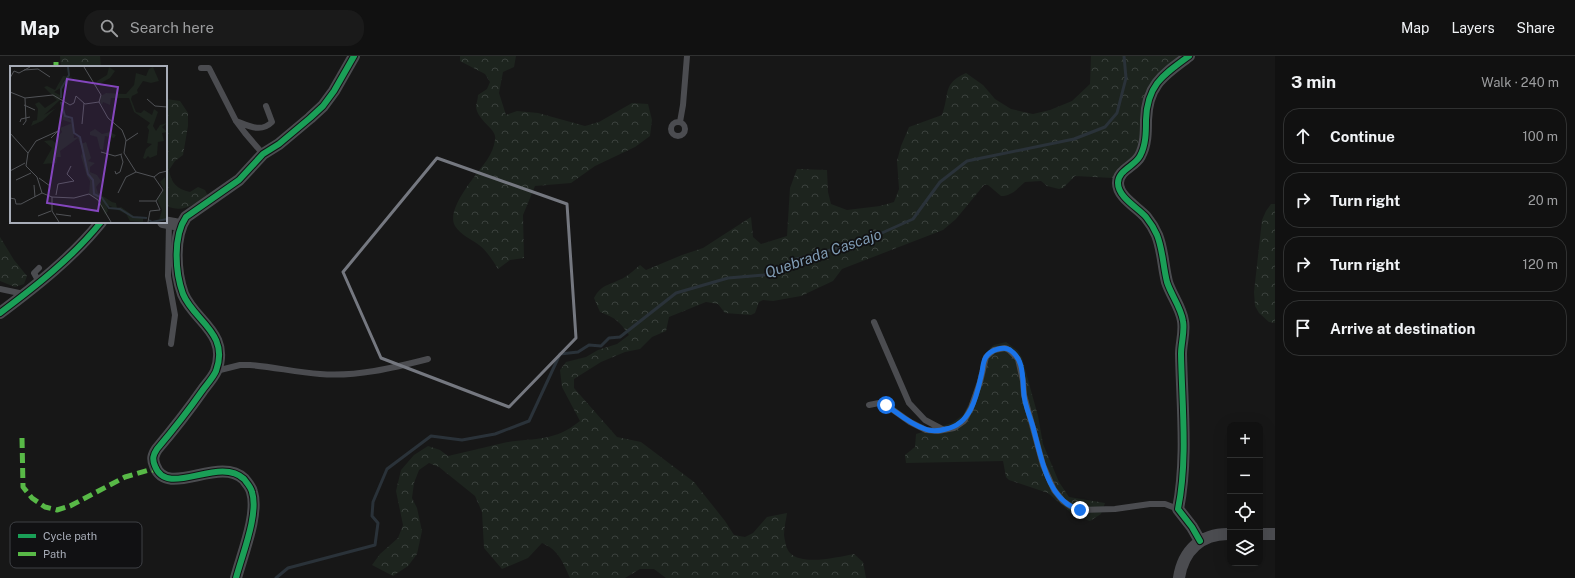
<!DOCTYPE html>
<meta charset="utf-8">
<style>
:root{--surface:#111;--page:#1a1a1a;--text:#f1f3f6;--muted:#9c9d9f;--line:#303131}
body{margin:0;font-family:"Public Sans",sans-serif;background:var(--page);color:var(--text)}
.controls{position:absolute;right:12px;bottom:12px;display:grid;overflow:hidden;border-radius:8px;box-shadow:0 4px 16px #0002}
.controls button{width:36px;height:36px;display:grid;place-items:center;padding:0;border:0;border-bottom:1px solid var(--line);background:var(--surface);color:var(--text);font:20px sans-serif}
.stop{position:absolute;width:12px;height:12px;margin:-9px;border:3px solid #1a73e8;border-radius:50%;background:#fff}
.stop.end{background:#1a73e8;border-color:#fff;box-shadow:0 1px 4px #0008}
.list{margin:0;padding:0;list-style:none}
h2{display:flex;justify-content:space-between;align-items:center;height:52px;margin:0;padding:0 16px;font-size:17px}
h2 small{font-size:13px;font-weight:400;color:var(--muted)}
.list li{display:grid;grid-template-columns:26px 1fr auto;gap:12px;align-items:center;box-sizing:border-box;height:56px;margin:0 8px 8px;padding:0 8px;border:1px solid var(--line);border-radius:16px}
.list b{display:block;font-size:15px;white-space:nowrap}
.list em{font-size:13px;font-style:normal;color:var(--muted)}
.icon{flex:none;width:22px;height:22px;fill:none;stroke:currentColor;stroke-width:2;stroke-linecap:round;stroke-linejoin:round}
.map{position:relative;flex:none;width:1275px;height:522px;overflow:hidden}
header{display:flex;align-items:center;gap:24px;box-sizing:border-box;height:56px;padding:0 20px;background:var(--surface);border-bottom:1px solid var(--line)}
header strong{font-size:19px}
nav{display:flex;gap:22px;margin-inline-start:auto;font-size:14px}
.search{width:280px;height:36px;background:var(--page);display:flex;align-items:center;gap:10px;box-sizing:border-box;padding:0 14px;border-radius:16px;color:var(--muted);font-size:15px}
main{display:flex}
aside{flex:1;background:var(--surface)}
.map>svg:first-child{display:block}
.forest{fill:url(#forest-crowns)}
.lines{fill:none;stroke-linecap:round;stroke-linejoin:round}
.stream{stroke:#2a3239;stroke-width:3}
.service{stroke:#4b4c50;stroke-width:6}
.minor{stroke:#4b4c50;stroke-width:12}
.quiet{stroke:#58b947;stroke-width:5;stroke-dasharray:10 5;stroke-linecap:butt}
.cycleway-casing{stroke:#111113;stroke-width:8}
.cycleway{stroke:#1a9f57;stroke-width:6}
.route{stroke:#1a73e8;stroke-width:5}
.marked{fill:none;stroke:#757880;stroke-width:3;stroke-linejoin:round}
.labels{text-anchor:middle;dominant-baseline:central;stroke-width:3.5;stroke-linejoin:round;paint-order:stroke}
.water-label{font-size:15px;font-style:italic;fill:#7f9bb3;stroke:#111113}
.inset-river{fill:none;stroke:#2a3239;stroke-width:2}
.inset-road{fill:none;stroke:#515357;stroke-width:1}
.view{fill:#8446be;fill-opacity:0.15;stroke:#8446be;stroke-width:2}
.inset-edge{fill:none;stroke:#a8adb8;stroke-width:2}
.key{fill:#111113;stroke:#3e4045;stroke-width:1}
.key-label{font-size:11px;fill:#a8adb8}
</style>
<header>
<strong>Map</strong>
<div class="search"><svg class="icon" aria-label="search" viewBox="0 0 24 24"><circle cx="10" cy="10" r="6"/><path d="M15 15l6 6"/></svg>Search here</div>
<nav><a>Map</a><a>Layers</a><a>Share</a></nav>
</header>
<main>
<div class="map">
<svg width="1275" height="522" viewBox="0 0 1275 522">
<defs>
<pattern id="forest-crowns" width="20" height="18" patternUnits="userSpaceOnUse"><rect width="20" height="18" fill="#1d241e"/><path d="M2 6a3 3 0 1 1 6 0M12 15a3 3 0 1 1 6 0" fill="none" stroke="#3b413d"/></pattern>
</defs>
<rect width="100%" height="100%" fill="#171717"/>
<path class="forest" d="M60,0H100L101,11H61Z
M460,0H516L514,11L503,16L499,37L506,59L517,55L538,57L585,70L599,66L632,47L648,48L652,64L650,80L635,91L595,110L571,127L535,130L523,159L524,202L510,204L498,213C493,205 487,195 479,189C471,183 461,179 455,170C445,153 478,117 487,104C491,98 494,91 495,84C498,73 478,66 476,51C476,48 478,43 478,39L487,33L490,26L485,18L460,5Z
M1091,0H1179L1153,24L1142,79L1135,99L1113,122L1075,120L1063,132L1059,133L1047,130L1041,125L1025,126C1018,132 1012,140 1001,140L988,129H984L956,163L943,174L842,213L833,225L801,240L773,245L763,244L759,246L755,257L751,259L725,257L718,248L706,246L669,261L666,275L652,281L640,293L625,296L601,306L574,323V332L617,381L641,386L694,426L725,465L734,479L745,481L753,477L767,461L787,457C786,464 784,472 784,479C785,485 786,493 790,497C803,510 838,501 854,498L863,506L866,522H666L654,513H640L625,522H570C563,507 559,494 542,487L528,502L502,513L484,492L482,456L475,440L439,411L429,407L419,414L414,427L412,442L417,452L422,475L417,498L408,510L393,520L372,509L380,498L398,482L403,469L396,435L401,414L414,399L428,390L440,394L448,400C467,396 485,391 503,387C534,381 553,387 580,365L562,331L560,314L566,306L586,301L598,294L617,288L629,279C619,265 616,262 600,256L594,242C602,227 612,229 625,221C630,218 635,213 640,209L646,214L682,199L703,192L751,161L753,181L761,188L787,180L790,132L797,113L827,114L828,136L831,148L847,154L880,150L894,146L899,133L897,105L901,90L909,71L942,59C950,37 942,28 966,17L983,29L995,43L1011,53L1033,58L1050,54L1072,45L1090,28Z
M166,43L180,45L188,57V70L183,99L175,105L169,114C171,127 177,133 190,136L198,131L205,134L208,140C192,149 184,157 166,150Z
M1271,148H1275V267L1269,266L1259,257L1255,250L1254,236L1262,164L1266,155Z
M0,181L14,204L27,220L24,228L15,231L0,225Z
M1006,286L1018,295L1022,302L1038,360L1043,388L1059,426L1069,441L1105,447L1101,458L1090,465L1075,460L1048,437L1009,424L1006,421L1003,405L906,407L905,399L915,391L916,378L952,367L963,359L977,332L978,319L990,292L994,289Z"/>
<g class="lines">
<path class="stream" d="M276,522L288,512L375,489L378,467L372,460L373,446L387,413L431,380L462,384L495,378L529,365L560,298L578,296L589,289L601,290L609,282L620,281L676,237L728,222L764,219L793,204L864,185L913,163L940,126L967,105L1074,83L1105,71L1117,57L1126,22L1124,0"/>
<path class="service" d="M201,12H209L236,65L245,77L263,98
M236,65C249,70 261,77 272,66L266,50
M671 73a7 7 0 1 1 14 0a7 7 0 1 1-14 0Z
M680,66L683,49L687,0
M169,167L168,220L175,259L171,288
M39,212L34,217L39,226
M0,233L24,238
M874,266L909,347L925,364L942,373
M216,315L240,309H250C273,311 296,316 320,318C356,321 393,312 428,303
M869,349L879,347L886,349L910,366L926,374L938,375L954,372L964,365L971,352L980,326L986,301L994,294L1005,292L1009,294L1018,303L1023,325L1024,339L1043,409L1054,434L1063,445L1073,452L1080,454L1115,453L1150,448H1165L1178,453"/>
<path class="minor" d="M1189,0C1163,19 1147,29 1146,64C1146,76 1146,89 1140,100C1135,110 1118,114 1118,127C1118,141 1137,151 1146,161C1150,166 1154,172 1157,179C1163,194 1163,210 1167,226C1171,239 1181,251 1183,265C1185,276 1181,287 1181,298C1182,349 1188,403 1178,453L1192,471L1200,485
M163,166L180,169
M0,257C36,230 73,201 101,166
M1260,478H1275
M236,522C242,499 259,458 252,436C251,431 247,427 244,423C219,399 167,443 155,410C152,403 153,399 157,393C173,374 188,355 202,335C206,329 213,322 216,315C230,277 194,265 183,238C175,216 173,180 186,161L239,124L263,98L279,88L310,62L323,50L334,35L354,0
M1179,522C1183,495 1201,477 1230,478"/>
<path class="quiet" d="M56,6V11
M22,382L23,431L32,442L45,451L57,454L70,450L125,421L149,414H156"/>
<g class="cycleway-casing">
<path id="cycleway" d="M1189,0C1163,19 1147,29 1146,64C1146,76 1146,89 1140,100C1135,110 1118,114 1118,127C1118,141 1137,151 1146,161C1150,166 1154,172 1157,179C1163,194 1163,210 1167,226C1171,239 1181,251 1183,265C1185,276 1181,287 1181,298C1182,349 1188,403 1178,453L1192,471L1200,485
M0,257C36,230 73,201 101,166
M236,522C242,499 259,458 252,436C251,431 247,427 244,423C219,399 167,443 155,410C152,403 153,399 157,393C173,374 188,355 202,335C206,329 213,322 216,315C230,277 194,265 183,238C175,216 173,180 186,161L239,124L263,98L279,88L310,62L323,50L334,35L354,0"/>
</g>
<use href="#cycleway" class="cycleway"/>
</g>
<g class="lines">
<path class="route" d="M886,349C899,358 910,368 925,373C932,376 939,375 946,373C972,368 977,338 982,316C983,311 983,305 986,301C990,294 1003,290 1010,294C1025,304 1022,323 1024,339C1025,350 1030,360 1033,371C1041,400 1047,445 1080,454"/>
</g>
<path class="marked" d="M437,102L567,148L576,282L509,351L381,302L343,216Z"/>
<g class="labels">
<g class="water-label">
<text transform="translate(823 197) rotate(-19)">Quebrada Cascajo</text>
</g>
</g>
<g transform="translate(10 10)">
<rect width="157" height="157" fill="#171717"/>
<path d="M99,1L105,5L100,12L86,20L87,15L97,9ZM143,1L149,15L141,17L133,15L127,24L128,27L122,30L121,33L126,46L131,47L134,44L142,49L144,43L148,46L143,60L146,65L150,59L157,57L152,61L157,66L152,67L154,75L148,76L147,89L140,92L138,90L135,93L133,92L136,83L142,78L137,77L139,64L137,61L140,57L124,46L119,32H101L100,39L93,36L92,39L90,36L91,30L96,27L116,28L124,19L126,7L136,10L139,3ZM53,10L64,11L67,13L63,11L54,14L52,21L44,26L50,29V34L34,49L46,42L32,55L21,60L23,55L27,54L28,43L25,38L29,36L35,42L47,34L34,21L37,20L45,24ZM53,49L63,55L64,72L69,71L71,78L76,76L81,92L78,95L85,97L80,101V106L87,109L91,115L86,121L88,127L102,136L106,137L107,142L111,141L125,151L133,152V156L120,155L116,148L96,138L98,145L95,149L91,137L79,128L80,115L77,110L71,90L73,86L68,72L50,85L51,91H47L46,97L33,98L42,82L34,75L42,74L47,78V71L52,66L50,62L62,57L53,54ZM85,63L92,68L100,66L106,69L104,72L95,70L93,84L90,83L87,71L80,69V66ZM155,111L157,154L152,155L149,154L152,144L147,133L154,123L150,116Z" fill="#1d241e"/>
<path class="inset-river" d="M51,32V23L59,9L58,1M51,36L55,50L62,52L64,67L70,71L78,108L83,114L84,128L92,132L99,142L110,143L123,151L137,152M139,154L142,156L157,153"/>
<path class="inset-road" d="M74,1L91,29L89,36M14,4L28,3L40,11M0,12L4,5L9,7L20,1M0,26L15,32L43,29L60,39L64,37L66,30L75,38L89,36L98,52L112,64L116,74L114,87L126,106L144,111L149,107L157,105M137,33L145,40L157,41M14,39L25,44M10,56L11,53L20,51M72,58L74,37M13,59L16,55L15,32M0,67L18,87L16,100L27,111L32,127L42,131V145L49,156M116,75L128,67M91,86L105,90L112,88M18,87L26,75L48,65L41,72M0,105L15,97M105,105L106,108L110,106L113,96L111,89M29,112L40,120M6,114L21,107M24,119L25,131M108,127L116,111L126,106M46,129L48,118L64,115L57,108L61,100M42,131L64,132L79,128L88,134L101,156M0,132L5,133L6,138H11L32,127M129,135H146M46,148L61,150M28,150L41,145M138,156L140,145L150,144L146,135L153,124L144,111"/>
<path class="view" d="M57,13L108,21L88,145L37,137Z"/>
<rect width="157" height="157" class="inset-edge"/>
</g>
<rect x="10" y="466" width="132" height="46" rx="6" class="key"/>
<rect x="18" y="478" width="18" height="4" fill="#1a9f57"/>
<rect x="18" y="496" width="18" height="4" fill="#58b947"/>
<g class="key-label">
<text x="43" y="484">Cycle path</text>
<text x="43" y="502">Path</text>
</g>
</svg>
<div class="controls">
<button>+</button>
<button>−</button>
<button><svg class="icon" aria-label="locate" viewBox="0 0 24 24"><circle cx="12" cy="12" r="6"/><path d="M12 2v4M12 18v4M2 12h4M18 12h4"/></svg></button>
<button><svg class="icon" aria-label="layers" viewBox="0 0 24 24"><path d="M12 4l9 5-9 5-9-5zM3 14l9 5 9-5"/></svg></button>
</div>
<div class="stop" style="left:886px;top:349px"></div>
<div class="stop end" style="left:1080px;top:454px"></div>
</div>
<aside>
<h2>3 min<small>Walk · 240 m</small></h2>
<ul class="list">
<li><svg class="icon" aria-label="ahead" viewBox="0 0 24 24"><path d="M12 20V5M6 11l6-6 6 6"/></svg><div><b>Continue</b></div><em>100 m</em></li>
<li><svg class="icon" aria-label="right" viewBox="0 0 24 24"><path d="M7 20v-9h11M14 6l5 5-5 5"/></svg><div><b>Turn right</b></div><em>20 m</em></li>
<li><svg class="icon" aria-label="right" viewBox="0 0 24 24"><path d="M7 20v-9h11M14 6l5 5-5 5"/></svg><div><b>Turn right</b></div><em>120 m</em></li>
<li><svg class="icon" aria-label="arrive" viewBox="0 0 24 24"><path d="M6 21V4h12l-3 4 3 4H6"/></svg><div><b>Arrive at destination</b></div></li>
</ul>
</aside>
</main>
